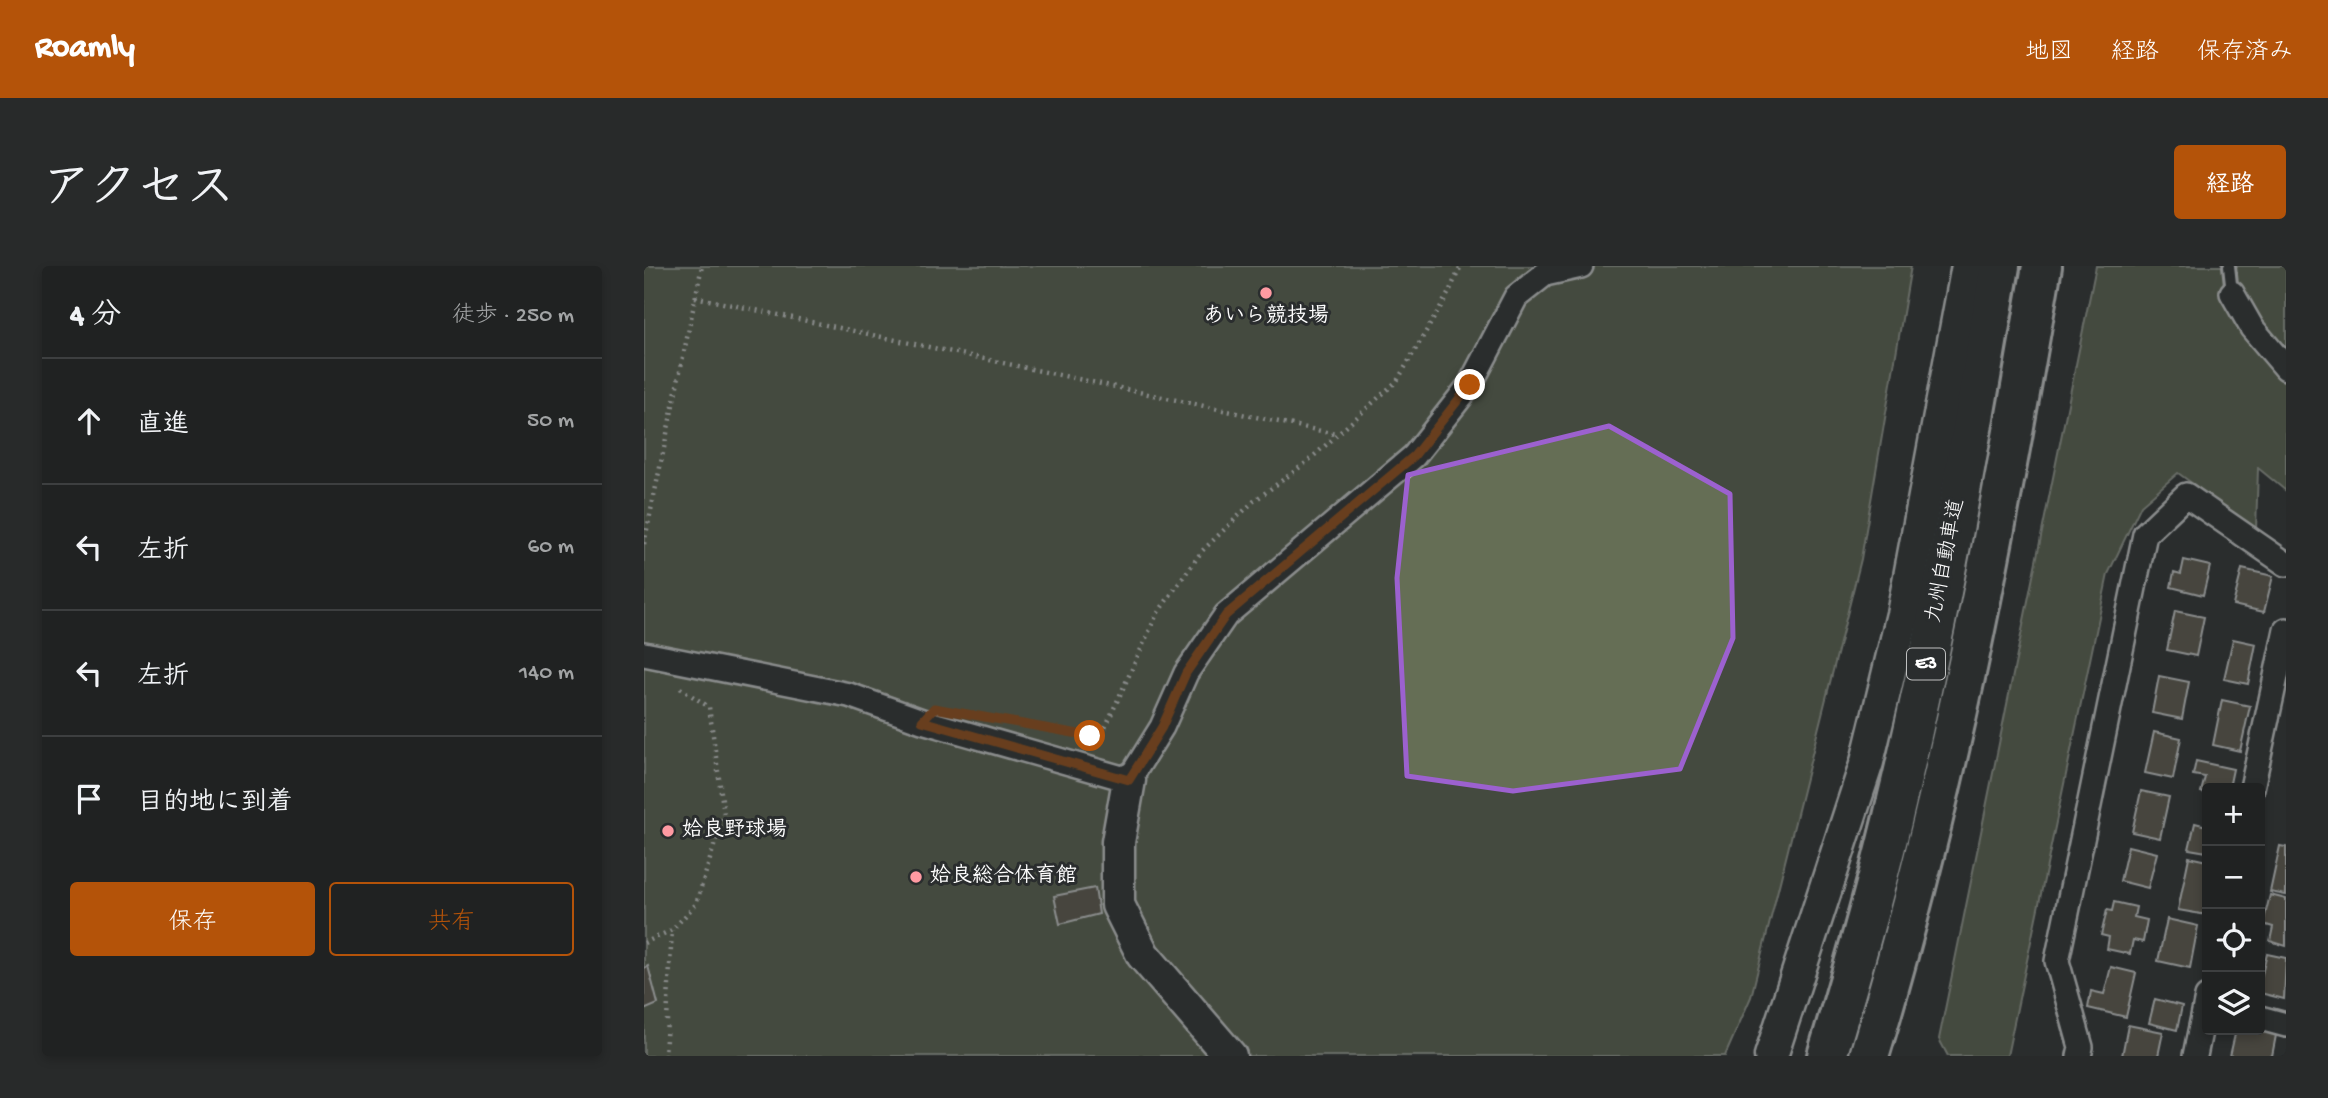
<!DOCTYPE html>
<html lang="ja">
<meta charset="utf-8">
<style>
:root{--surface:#202222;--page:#282a2a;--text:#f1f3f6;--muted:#a2a4a5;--line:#3d3f40;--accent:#b45309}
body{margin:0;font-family:"Gochi Hand","Klee One",sans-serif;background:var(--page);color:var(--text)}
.controls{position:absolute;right:21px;bottom:21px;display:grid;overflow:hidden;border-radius:7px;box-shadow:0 4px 10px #0003}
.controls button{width:63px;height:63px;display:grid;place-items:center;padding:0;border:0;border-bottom:2px solid var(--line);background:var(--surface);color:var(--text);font:35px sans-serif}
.stop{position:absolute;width:21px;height:21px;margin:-16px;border:5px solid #b45309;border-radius:50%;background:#fff}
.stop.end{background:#b45309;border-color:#fff;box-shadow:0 2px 7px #0008}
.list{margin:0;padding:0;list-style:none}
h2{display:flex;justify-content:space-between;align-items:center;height:91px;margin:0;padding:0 28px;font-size:30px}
h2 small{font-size:23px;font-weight:400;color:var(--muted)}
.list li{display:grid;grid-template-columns:46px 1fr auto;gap:21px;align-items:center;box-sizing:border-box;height:126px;padding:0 28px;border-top:2px solid var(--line)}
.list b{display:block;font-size:26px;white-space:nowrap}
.list em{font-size:23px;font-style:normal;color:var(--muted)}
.actions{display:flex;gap:14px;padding:21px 28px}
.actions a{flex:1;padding:16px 0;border:2px solid var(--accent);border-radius:7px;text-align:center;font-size:24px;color:var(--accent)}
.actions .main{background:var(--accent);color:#fff}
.icon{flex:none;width:38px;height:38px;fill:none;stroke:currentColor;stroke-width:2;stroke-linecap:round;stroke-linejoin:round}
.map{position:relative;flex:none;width:1642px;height:790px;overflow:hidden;border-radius:7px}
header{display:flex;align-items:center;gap:42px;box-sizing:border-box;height:98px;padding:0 35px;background:var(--accent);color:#fff}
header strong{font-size:33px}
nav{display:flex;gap:38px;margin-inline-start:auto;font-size:24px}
.intro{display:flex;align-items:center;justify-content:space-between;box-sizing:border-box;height:168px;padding:0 42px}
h1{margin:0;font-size:49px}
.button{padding:18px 32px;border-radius:7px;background:var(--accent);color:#fff;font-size:24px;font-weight:700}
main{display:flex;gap:42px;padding:0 42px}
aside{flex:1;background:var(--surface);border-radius:7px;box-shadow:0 4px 10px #0003}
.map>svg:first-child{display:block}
.green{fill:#656e54;stroke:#b2b6aa;stroke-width:2}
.building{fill:#6a6453;stroke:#fff;stroke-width:2}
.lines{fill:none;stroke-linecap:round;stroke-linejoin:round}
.lane-casing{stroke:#fff;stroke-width:16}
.street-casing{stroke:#fff;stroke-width:28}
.secondary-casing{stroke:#fff;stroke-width:37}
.highway-casing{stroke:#fff;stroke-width:44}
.path{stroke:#fff;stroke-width:4.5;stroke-dasharray:2 5;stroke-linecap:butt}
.lane{stroke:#2a2d2e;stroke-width:10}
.street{stroke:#2a2d2e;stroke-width:23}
.secondary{stroke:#2a2d2e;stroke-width:32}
.highway{stroke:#2a2d2e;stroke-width:38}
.route{stroke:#b45309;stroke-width:9}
.marked{fill:none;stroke:#9c61cf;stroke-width:5;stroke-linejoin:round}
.poi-dot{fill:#ff9aa2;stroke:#2a2d2e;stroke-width:2.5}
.labels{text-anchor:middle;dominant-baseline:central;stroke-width:6;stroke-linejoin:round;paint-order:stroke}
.shield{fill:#2a2d2e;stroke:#bfc0c0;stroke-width:2}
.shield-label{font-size:19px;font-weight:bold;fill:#fff}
.poi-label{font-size:21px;font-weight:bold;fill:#fff;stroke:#2a2d2e;text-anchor:start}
.street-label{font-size:21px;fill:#fff;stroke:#2a2d2e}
</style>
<header>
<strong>Roamly</strong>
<nav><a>地図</a><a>経路</a><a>保存済み</a></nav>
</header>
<div class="intro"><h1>アクセス</h1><a class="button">経路</a></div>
<main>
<aside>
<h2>4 分<small>徒歩 · 250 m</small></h2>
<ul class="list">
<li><svg class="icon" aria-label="ahead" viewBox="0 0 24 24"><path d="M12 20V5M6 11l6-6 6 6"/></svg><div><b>直進</b></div><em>50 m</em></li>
<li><svg class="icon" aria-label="left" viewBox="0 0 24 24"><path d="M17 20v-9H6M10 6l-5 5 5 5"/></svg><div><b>左折</b></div><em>60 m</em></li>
<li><svg class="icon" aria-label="left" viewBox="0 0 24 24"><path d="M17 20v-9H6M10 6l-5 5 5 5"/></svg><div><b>左折</b></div><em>140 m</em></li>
<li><svg class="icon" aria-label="arrive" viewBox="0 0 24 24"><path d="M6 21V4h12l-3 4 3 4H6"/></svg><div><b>目的地に到着</b></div></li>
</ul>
<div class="actions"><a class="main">保存</a><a>共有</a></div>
</aside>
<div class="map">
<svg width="1642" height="790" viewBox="0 0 1642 790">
<rect width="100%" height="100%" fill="#2a2d2e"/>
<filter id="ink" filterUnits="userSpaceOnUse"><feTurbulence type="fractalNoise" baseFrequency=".0143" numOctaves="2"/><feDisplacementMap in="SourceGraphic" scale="14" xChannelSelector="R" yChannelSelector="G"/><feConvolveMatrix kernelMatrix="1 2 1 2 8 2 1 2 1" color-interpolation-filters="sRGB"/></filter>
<g filter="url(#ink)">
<path class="green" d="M0,0H1267L1217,293L1107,731L1081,790H0Z
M1452,0H1642V225L1614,202L1612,264L1534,207L1497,239L1464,308L1363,790H1304L1295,773Z"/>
<path class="building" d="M1540,294L1566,300L1559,329L1527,321L1530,306L1537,308Z
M1598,303L1629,310L1620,346L1589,339Z
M1531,345L1560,351L1552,390L1523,384Z
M1589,373L1612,378L1604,418L1580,413Z
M1515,410L1545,416L1538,453L1508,447Z
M1578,434L1606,440L1596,485L1569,479Z
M1510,466L1537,472L1529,513L1501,507Z
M1552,495L1589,503L1585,522H1563V528L1557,526L1561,511L1549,509Z
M1497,525L1525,531L1516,572L1488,566Z
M1551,557L1563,560V586L1545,583Z
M1484,580L1513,587L1504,622L1476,615Z
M1636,580L1642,581V629L1626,626Z
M1545,591L1563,595V649L1534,644Z
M451,622L455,648L416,658L410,630Z
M1626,629L1642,633V680L1626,675L1629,661L1619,658Z
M1470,636L1492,641L1490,651L1503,654L1499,676L1489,674L1486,688L1463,683L1465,671L1457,669L1463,644L1468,645Z
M1523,653L1554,660L1546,702L1514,695Z
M1623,688L1642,692L1640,733L1616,727V716Z
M4,700L14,738L0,744V702Z
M1467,701L1492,707L1482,751L1444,742L1447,725L1460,728Z
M1511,733L1538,740L1533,764L1505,757Z
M1484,759L1519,766L1514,790H1478Z
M1616,760L1633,764L1628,790H1586L1592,764H1616Z"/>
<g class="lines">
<g class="lane-casing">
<path id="lane" d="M1585,0L1588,27"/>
</g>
<g class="street-casing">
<path id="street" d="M1588,27L1608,62L1642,102
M0,388L205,429L278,455L485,514L518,461L542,407L582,349L770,190L826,119L872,31L901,8L937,0
M1608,522L1642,364
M1616,752L1642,759
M1435,790L1437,781L1413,695L1501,268L1542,229L1642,298
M1551,790L1563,731"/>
</g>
<g class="secondary-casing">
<path id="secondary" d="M485,514L474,576V639L499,689L586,790
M1127,790L1223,496L1259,348L1324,0"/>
</g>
<g class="highway-casing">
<path id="highway" d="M1183,790C1209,704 1234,617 1254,530C1296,355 1326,177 1356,0
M1225,790C1303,532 1353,266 1398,0"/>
</g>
<path class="path" d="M51,31L691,168
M0,278L58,0
M387,459L446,469L461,462L513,348L558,285L610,235L663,196L753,115L804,28L817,0
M0,677L28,664L52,638L80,548L65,441L33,420
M21,790L28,664"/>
<use href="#lane" class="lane"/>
<use href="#street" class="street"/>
<use href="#secondary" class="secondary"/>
<use href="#highway" class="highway"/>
</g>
</g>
<g class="lines" filter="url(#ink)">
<path class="route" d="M446,470L290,442L278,455L485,514L518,461L542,407L582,349L770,190L826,119"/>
</g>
<path d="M0 0H1642V790H0ZM965,160L1086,228L1089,372L1036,503L869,525L763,510L753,312L764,209Z" fill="#2a2d2e" fill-opacity=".55" fill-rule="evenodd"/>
<path class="marked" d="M965,160L1086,228L1089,372L1036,503L869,525L763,510L753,312L764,209Z"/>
<g class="poi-dot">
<circle cx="622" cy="27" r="7"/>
<circle cx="24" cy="565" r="7"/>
<circle cx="272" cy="611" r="7"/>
</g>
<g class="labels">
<rect class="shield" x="1263" y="382.5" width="38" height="31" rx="5"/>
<g class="shield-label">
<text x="1282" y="398">E3</text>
</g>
<g class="poi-label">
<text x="622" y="51" text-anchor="middle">あいら競技場</text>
<text x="38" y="565">姶良野球場</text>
<text x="286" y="611">姶良総合体育館</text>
</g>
<g class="street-label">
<text transform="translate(1303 295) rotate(-79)">九州自動車道</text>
</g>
</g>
</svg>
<div class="controls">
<button>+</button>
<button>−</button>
<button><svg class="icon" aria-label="locate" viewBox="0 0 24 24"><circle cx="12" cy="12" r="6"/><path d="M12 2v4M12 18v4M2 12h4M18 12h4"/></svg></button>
<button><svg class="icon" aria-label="layers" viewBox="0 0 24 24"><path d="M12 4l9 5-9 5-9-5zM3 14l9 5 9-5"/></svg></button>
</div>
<div class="stop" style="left:446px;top:470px"></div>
<div class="stop end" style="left:826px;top:119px"></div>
</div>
</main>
